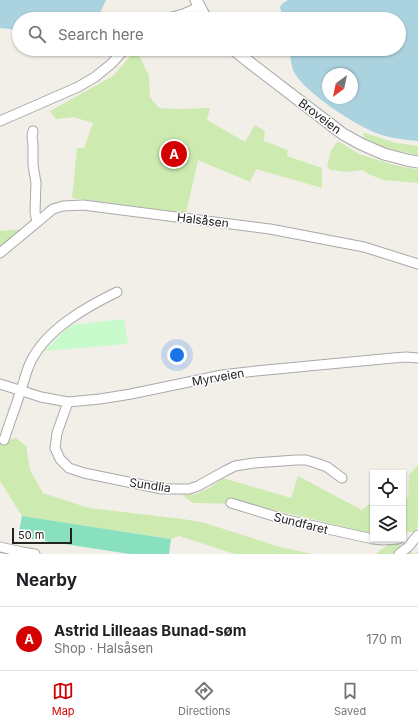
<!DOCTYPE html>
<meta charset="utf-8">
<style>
:root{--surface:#fff;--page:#f2f2f2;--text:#202124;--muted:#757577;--line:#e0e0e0;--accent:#d40000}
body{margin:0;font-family:Inter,sans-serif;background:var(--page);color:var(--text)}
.controls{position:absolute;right:12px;bottom:12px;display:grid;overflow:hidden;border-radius:0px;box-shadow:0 1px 3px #0004}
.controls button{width:36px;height:36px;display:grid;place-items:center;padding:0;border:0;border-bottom:1px solid var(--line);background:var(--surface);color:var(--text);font:20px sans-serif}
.compass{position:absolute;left:322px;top:68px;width:36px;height:36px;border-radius:50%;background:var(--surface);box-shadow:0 1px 3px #0004;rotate:213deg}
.scale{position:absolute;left:12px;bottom:10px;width:60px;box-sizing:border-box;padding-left:4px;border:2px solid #222;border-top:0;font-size:11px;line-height:14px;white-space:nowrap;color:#222;-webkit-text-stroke:3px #fff;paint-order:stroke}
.you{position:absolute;left:177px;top:355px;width:14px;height:14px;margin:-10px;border:3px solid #fff;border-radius:50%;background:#1a73e8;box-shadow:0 0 0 6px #1a73e833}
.badge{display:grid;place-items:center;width:26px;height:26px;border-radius:50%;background:var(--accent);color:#fff;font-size:13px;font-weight:700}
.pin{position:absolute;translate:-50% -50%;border:2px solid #fff;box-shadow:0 1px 4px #0006}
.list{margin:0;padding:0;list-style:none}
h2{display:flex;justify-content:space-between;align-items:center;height:52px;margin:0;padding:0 16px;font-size:17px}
h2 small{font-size:13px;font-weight:400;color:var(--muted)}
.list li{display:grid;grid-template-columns:26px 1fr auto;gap:12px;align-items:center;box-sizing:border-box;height:64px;padding:0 16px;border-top:1px solid var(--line)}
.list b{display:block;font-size:15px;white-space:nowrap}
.list p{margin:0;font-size:13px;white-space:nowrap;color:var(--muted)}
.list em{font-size:13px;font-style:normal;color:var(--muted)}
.icon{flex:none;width:22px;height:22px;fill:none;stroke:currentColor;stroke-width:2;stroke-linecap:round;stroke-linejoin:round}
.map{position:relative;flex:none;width:418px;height:554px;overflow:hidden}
.search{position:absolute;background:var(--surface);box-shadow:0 1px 3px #0004;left:12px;right:12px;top:12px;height:44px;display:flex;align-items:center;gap:10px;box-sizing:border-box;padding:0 14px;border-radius:22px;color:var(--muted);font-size:15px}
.sheet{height:116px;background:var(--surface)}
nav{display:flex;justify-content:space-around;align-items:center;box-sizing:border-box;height:56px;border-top:1px solid var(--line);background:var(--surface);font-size:11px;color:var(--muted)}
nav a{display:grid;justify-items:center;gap:2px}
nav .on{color:var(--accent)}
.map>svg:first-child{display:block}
.grass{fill:#cdebb0}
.park{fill:#c8facc}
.pitch{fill:#88e0be}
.water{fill:#aad3df;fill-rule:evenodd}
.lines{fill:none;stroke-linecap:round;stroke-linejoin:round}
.minor-casing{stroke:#a9a9a9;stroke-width:11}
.tertiary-casing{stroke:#a9a9a9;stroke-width:13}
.minor{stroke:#fff;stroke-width:9}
.tertiary{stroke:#fff;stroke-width:11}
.labels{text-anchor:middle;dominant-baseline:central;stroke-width:3;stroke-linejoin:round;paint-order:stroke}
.street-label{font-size:12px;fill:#222;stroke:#fff}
</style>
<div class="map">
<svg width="418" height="554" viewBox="0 0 418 554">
<rect width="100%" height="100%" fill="#f2efe9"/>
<path class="grass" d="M136,49L149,76L150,97L159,108L178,109L210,108L207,120L245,142L255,125L265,131L264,141L288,150L287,156L322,168V188L256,169L250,182L198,160L186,213L72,198L77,148H84L93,123L73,117L56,119L50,111L113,76Z
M365,133L396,143L418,146V155C399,151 380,148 364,138L363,134Z
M338,141L359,154L391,164L418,170V183L384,180L368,174L362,170L347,172L330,170L327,166L331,150Z
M22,229L0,248V231Z
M16,438L26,446L30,470L43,493L89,508L183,519L205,523L280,547L312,554H235L179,536L171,539L22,516L0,481V442Z
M418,465V526L414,532H403V491L408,500L409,475Z
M298,476L362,510L373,501V533H370L249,504L193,503L182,495L196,494L211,487L223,478L291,498Z
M394,540L408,551L415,554L418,551V554H376Z"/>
<path class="park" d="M124,319L128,344L44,351L71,325Z"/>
<path class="pitch" d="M22,516L171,539L169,554H130L18,537Z"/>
<path class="water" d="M0,0H106L101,11L96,19H19V30L0,28Z
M288,0H418V141C404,140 389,138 376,133C355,125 302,91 293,70C291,64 290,56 290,49H399V19H283L280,7L282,4ZM328,74H352V98H328Z"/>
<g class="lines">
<g class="minor-casing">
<path id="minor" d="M165,19L183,14L199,7
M0,121L78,87L95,77L111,64L125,49
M33,131L32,136L33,145V165L36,183L35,212L37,222
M0,253L53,209L63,206L83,205L270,229L364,247L418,264
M0,384L41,397L68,402L100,399L131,394L222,375L256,371L393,358L406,357L418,358
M68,402L57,433L55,448L60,459L69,468L84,473L162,489H189L198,486L225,471L235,466L254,463L296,460H306L316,463L327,467L342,478
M4,440C9,424 15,409 20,393C24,382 26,371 31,361C47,329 86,307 117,292
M231,503L287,520L373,539
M374,539L383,540L398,539
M0,547L22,552L35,554
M399,554L408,547L418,535"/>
</g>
<g class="tertiary-casing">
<path id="tertiary" d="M196,0L206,19
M233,49L249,62L343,134L361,144L384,154L407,160L418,162"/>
</g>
<use href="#minor" class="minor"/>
<use href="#tertiary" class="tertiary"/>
</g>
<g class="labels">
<g class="street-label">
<text transform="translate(320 116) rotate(37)">Broveien</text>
<text transform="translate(203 220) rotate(7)">Halsåsen</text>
<text transform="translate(218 377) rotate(-10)">Myrveien</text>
<text transform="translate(150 485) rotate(8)">Sundlia</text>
<text transform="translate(301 523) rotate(14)">Sundfaret</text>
</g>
</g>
</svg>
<div class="controls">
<button><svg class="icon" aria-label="locate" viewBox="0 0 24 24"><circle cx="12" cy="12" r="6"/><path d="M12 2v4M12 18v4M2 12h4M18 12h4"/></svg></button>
<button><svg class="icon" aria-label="layers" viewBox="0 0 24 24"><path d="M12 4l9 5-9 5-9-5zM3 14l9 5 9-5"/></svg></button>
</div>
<svg class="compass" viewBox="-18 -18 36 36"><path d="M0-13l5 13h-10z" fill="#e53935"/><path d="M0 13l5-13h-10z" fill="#757577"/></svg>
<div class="scale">50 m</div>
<div class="you"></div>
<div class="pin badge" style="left:174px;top:154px">A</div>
<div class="search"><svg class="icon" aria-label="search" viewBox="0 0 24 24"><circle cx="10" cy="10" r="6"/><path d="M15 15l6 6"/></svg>Search here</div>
</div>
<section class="sheet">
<h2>Nearby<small></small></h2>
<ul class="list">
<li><span class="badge">A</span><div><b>Astrid Lilleaas Bunad-søm</b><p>Shop · Halsåsen</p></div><em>170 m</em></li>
</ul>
</section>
<nav>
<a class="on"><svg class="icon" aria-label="map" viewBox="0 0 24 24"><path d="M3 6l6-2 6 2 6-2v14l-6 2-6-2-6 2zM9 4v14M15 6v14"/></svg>Map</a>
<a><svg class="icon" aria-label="directions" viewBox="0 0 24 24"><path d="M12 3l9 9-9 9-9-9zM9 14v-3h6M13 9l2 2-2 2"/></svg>Directions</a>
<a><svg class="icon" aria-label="saved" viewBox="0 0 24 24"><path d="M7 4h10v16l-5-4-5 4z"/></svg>Saved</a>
</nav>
